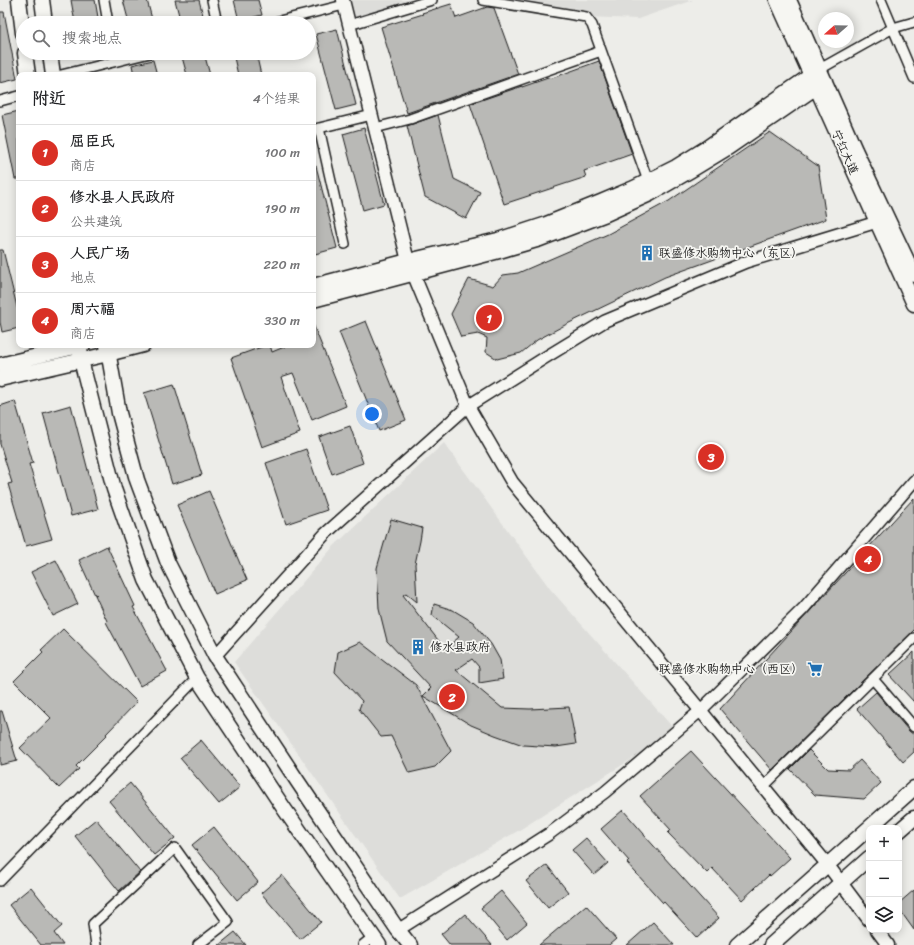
<!DOCTYPE html>
<html lang="zh">
<meta charset="utf-8">
<style>
:root{--surface:#fff;--page:#f6f6f6;--text:#202124;--muted:#757577;--line:#e0e0e0;--accent:#d93025}
body{margin:0;font-family:Sriracha,"LXGW WenKai TC",sans-serif;background:var(--page);color:var(--text)}
.controls{position:absolute;right:12px;bottom:12px;display:grid;overflow:hidden;border-radius:8px;box-shadow:0 2px 10px #0003}
.controls button{width:36px;height:36px;display:grid;place-items:center;padding:0;border:0;border-bottom:1px solid var(--line);background:var(--surface);color:var(--text);font:20px sans-serif}
.compass{position:absolute;left:818px;top:12px;width:36px;height:36px;border-radius:50%;background:var(--surface);box-shadow:0 2px 10px #0003;rotate:250deg}
.you{position:absolute;left:372px;top:414px;width:14px;height:14px;margin:-10px;border:3px solid #fff;border-radius:50%;background:#1a73e8;box-shadow:0 0 0 6px #1a73e833}
.badge{display:grid;place-items:center;width:26px;height:26px;border-radius:50%;background:var(--accent);color:#fff;font-size:13px;font-weight:700}
.pin{position:absolute;translate:-50% -50%;border:2px solid #fff;box-shadow:0 1px 4px #0006}
.list{margin:0;padding:0;list-style:none}
h2{display:flex;justify-content:space-between;align-items:center;height:52px;margin:0;padding:0 16px;font-size:17px}
h2 small{font-size:13px;font-weight:400;color:var(--muted)}
.list li{display:grid;grid-template-columns:26px 1fr auto;gap:12px;align-items:center;box-sizing:border-box;height:56px;padding:0 16px;border-top:1px solid var(--line)}
.list b{display:block;font-size:15px;white-space:nowrap}
.list p{margin:0;font-size:13px;white-space:nowrap;color:var(--muted)}
.list em{font-size:13px;font-style:normal;color:var(--muted)}
.icon{flex:none;width:22px;height:22px;fill:none;stroke:currentColor;stroke-width:2;stroke-linecap:round;stroke-linejoin:round}
.map{position:relative;flex:none;width:914px;height:945px;overflow:hidden}
.search{position:absolute;background:var(--surface);box-shadow:0 2px 10px #0003;left:16px;top:16px;width:300px;height:44px;display:flex;align-items:center;gap:10px;box-sizing:border-box;padding:0 14px;border-radius:22px;color:var(--muted);font-size:15px}
.panel{position:absolute;background:var(--surface);box-shadow:0 2px 10px #0003;left:16px;top:72px;width:300px;height:276px;border-radius:8px}
.map>svg:first-child{display:block}
.built{fill:#ddddda}
.building{fill:#b9b9b6;stroke:#1c1c1c}
.lines{fill:none;stroke-linecap:round;stroke-linejoin:round}
.minor-casing{stroke:#1c1c1c;stroke-width:12}
.tertiary-casing{stroke:#1c1c1c;stroke-width:14}
.secondary-casing{stroke:#1c1c1c;stroke-width:15}
.primary-casing{stroke:#1c1c1c;stroke-width:17}
.minor{stroke:#f6f6f2;stroke-width:9}
.tertiary{stroke:#f6f6f2;stroke-width:11}
.secondary{stroke:#f6f6f2;stroke-width:12}
.primary{stroke:#f6f6f2;stroke-width:14}
.labels{text-anchor:middle;dominant-baseline:central;stroke-width:3.5;stroke-linejoin:round;paint-order:stroke}
.street-label{font-size:12px;fill:#1c1c1c;stroke:#f6f6f2}
.poi-label{font-size:12px;fill:#1c1c1c;stroke:#f6f6f2;text-anchor:start}
</style>
<div class="map">
<svg width="914" height="945" viewBox="0 0 914 945">
<rect width="100%" height="100%" fill="#edede9"/>
<filter id="ink" filterUnits="userSpaceOnUse"><feTurbulence type="fractalNoise" baseFrequency=".025" numOctaves="2"/><feDisplacementMap in="SourceGraphic" scale="8" xChannelSelector="R" yChannelSelector="G"/><feConvolveMatrix kernelMatrix="1 2 1 2 8 2 1 2 1" color-interpolation-filters="sRGB"/></filter>
<g filter="url(#ink)">
<path class="built" d="M343,0H432L349,25Z
M483,0H693L638,19L586,17Z
M444,443L551,590L676,731L521,829L400,899L234,662L333,547Z"/>
<path class="building" d="M71,0H95L99,23H75Z
M123,0H147L153,23H129Z
M175,0H199L205,23H181Z
M234,0H258L262,15L239,21Z
M451,4L456,18L487,7L494,8L518,74L407,113L381,27L423,14L422,13Z
M0,12H4L17,79L0,83Z
M337,29L356,105L336,110L316,34Z
M199,53H204L210,75H187L182,57Z
M233,53H256L261,75H238Z
M153,60L157,75H134L132,65Z
M599,61L632,154L584,171L586,177L504,204L470,104L522,86V87L551,77L552,78Z
M19,111V179H15L2,115Z
M438,115L454,179L480,192L466,219L425,197L407,126Z
M364,128L384,204L363,210L343,134Z
M770,132L818,166L826,219L665,277L565,325L537,340L521,353L497,359L486,352L487,338L478,334L461,337L451,314L469,279L493,286L503,275L518,273L608,234L669,201Z
M313,166H316L337,248L315,254L313,246Z
M0,250H3L19,315V328L2,332L0,322Z
M366,321L406,420L379,431L339,332Z
M313,324L346,406L312,420L293,373L281,377L300,433L262,447L231,358L267,345H270L272,352L289,345H313Z
M174,384L202,475L172,484L144,393Z
M15,401L33,463L29,464L52,539L26,546L8,484L12,483L0,444V406Z
M71,405L98,509L71,516L43,413Z
M350,426L363,463L332,474L319,437Z
M306,449L327,510L286,524L266,463Z
M209,491L247,580L215,594L177,505Z
M914,498V630L772,770L748,742L720,709Z
M391,519L422,528L420,541L415,564L417,602L406,593L403,595L445,649L459,637L432,615L434,604L453,610L473,622L491,644L500,660L503,679L479,683V667L472,659L456,670L502,708L530,709L569,707L576,744L556,747L523,745L495,735L471,725L423,696L431,688L387,641L379,609L377,568Z
M107,546L135,606L133,607L167,671L140,686L106,622L107,621L95,595L97,594L95,595L79,560Z
M56,560L78,604L53,616L31,572Z
M63,629L137,702L106,734L107,735L76,766L79,769L59,788L20,748L51,718L14,681L43,652L41,650Z
M360,642L416,685L451,751L435,767L409,773L391,736L381,737L359,709L362,701L335,672L338,652Z
M914,652V702L889,675Z
M876,692L909,731L914,735V752L903,762L857,709Z
M0,711H2L17,761L0,765Z
M201,740L240,787L219,804L180,758Z
M809,750L828,769L849,770L860,760L881,783L864,799L815,795L790,769Z
M691,751L790,858L770,876L769,875L742,900L712,868L707,873L668,833L671,830L640,796Z
M130,783L175,838L154,855L109,801Z
M623,810L644,834V835L719,918L697,938L664,902L663,903L627,863L629,861L601,829Z
M96,819L140,872L119,891L75,836Z
M214,827L258,882L237,900L192,845Z
M586,838L608,863L594,875L572,850Z
M547,865L568,892L548,908L526,881Z
M282,875L321,922L300,939L261,893Z
M31,887L62,926L54,933L63,945H41L9,905Z
M914,890V930L899,909V903Z
M501,891L527,923L507,940L481,908Z
M586,905L616,939L609,945H539Z
M465,914L492,945H450L441,934Z
M653,922L674,945H627Z
M235,932L246,945H219Z"/>
<g class="lines">
<g class="minor-casing">
<path id="minor" d="M104,0L108,23
M212,0L217,23
M483,0L586,17L592,25L648,181L649,185
M881,0L914,78
M271,23L344,5
M349,25L432,0
M820,69L893,28L914,22
M61,75L150,53
M0,101L19,96
M319,128L345,244
M375,128L410,119L601,51
M315,129L372,115
M873,679L914,727
M763,787L914,638
M0,881L197,678
M96,945L93,924L175,848L228,922L198,945
M363,945L373,937"/>
</g>
<g class="tertiary-casing">
<path id="tertiary" d="M215,656L325,534L468,406L546,357L605,321L746,262L877,222
M398,930L549,834L605,792L700,711L803,609L914,481"/>
</g>
<g class="secondary-casing">
<path id="secondary" d="M343,0L408,261L468,406L512,482L827,864L869,920
M877,930L888,945"/>
</g>
<g class="primary-casing">
<path id="primary" d="M19,0L23,33
M42,0L45,23
M777,0L914,304
M789,0L855,150L914,275
M25,53L28,75
M50,53L53,75
M313,286L408,261L498,240L544,225L601,202L634,188L676,167L705,149L820,69
M313,300L499,251L540,239L606,214L650,194L693,169L729,147L825,81
M79,345L81,360L114,489L146,580L197,678L285,810L379,945
M107,345L119,413L137,480L168,563L215,656L298,782L398,930L410,945
M0,365L83,345
M0,379L108,354L143,345
M899,831L914,818
M737,945L914,788
M771,945L869,858"/>
</g>
<use href="#minor" class="minor"/>
<use href="#tertiary" class="tertiary"/>
<use href="#secondary" class="secondary"/>
<use href="#primary" class="primary"/>
</g>
</g>
<defs>
<g id="building-bare" transform="scale(1.2)"><path d="M-4-6H4V6H1V3H-1V6H-4ZM-2.5-4.3h1.7v1.8h-1.7ZM.8-4.3h1.7v1.8H.8ZM-2.5-1h1.7V.8h-1.7ZM.8-1h1.7V.8H.8Z" fill="#1f6fb2" stroke="#f6f6f2" stroke-width="2.5" paint-order="stroke"/></g>
<g id="supermarket-bare" transform="scale(1.2)"><path d="M-6-5.5h2.5l.6 2H6L4.5 2H-2.5L-4.4-4H-6ZM-1.5 3.2a1.3 1.3 0 1 0 .1 0ZM3 3.2a1.3 1.3 0 1 0 .1 0Z" fill="#1f6fb2" stroke="#f6f6f2" stroke-width="2.5" paint-order="stroke"/></g>
</defs>
<g fill-rule="evenodd">
<use href="#building-bare" x="647" y="253"/>
<use href="#building-bare" x="418" y="647"/>
<use href="#supermarket-bare" x="815" y="669"/>
</g>
<g class="labels">
<g class="street-label">
<text transform="translate(845 152) rotate(66)">宁红大道</text>
</g>
<g class="poi-label">
<text x="659" y="253">联盛修水购物中心（东区）</text>
<text x="430" y="647">修水县政府</text>
<text x="803" y="669" text-anchor="end">联盛修水购物中心（西区）</text>
</g>
</g>
</svg>
<div class="controls">
<button>+</button>
<button>−</button>
<button><svg class="icon" aria-label="layers" viewBox="0 0 24 24"><path d="M12 4l9 5-9 5-9-5zM3 14l9 5 9-5"/></svg></button>
</div>
<svg class="compass" viewBox="-18 -18 36 36"><path d="M0-13l5 13h-10z" fill="#e53935"/><path d="M0 13l5-13h-10z" fill="#757577"/></svg>
<div class="you"></div>
<div class="pin badge" style="left:489px;top:318px">1</div>
<div class="pin badge" style="left:452px;top:697px">2</div>
<div class="pin badge" style="left:711px;top:457px">3</div>
<div class="pin badge" style="left:868px;top:559px">4</div>
<div class="search"><svg class="icon" aria-label="search" viewBox="0 0 24 24"><circle cx="10" cy="10" r="6"/><path d="M15 15l6 6"/></svg>搜索地点</div>
<section class="panel">
<h2>附近<small>4个结果</small></h2>
<ul class="list">
<li><span class="badge">1</span><div><b>屈臣氏</b><p>商店</p></div><em>100 m</em></li>
<li><span class="badge">2</span><div><b>修水县人民政府</b><p>公共建筑</p></div><em>190 m</em></li>
<li><span class="badge">3</span><div><b>人民广场</b><p>地点</p></div><em>220 m</em></li>
<li><span class="badge">4</span><div><b>周六福</b><p>商店</p></div><em>330 m</em></li>
</ul>
</section>
</div>
